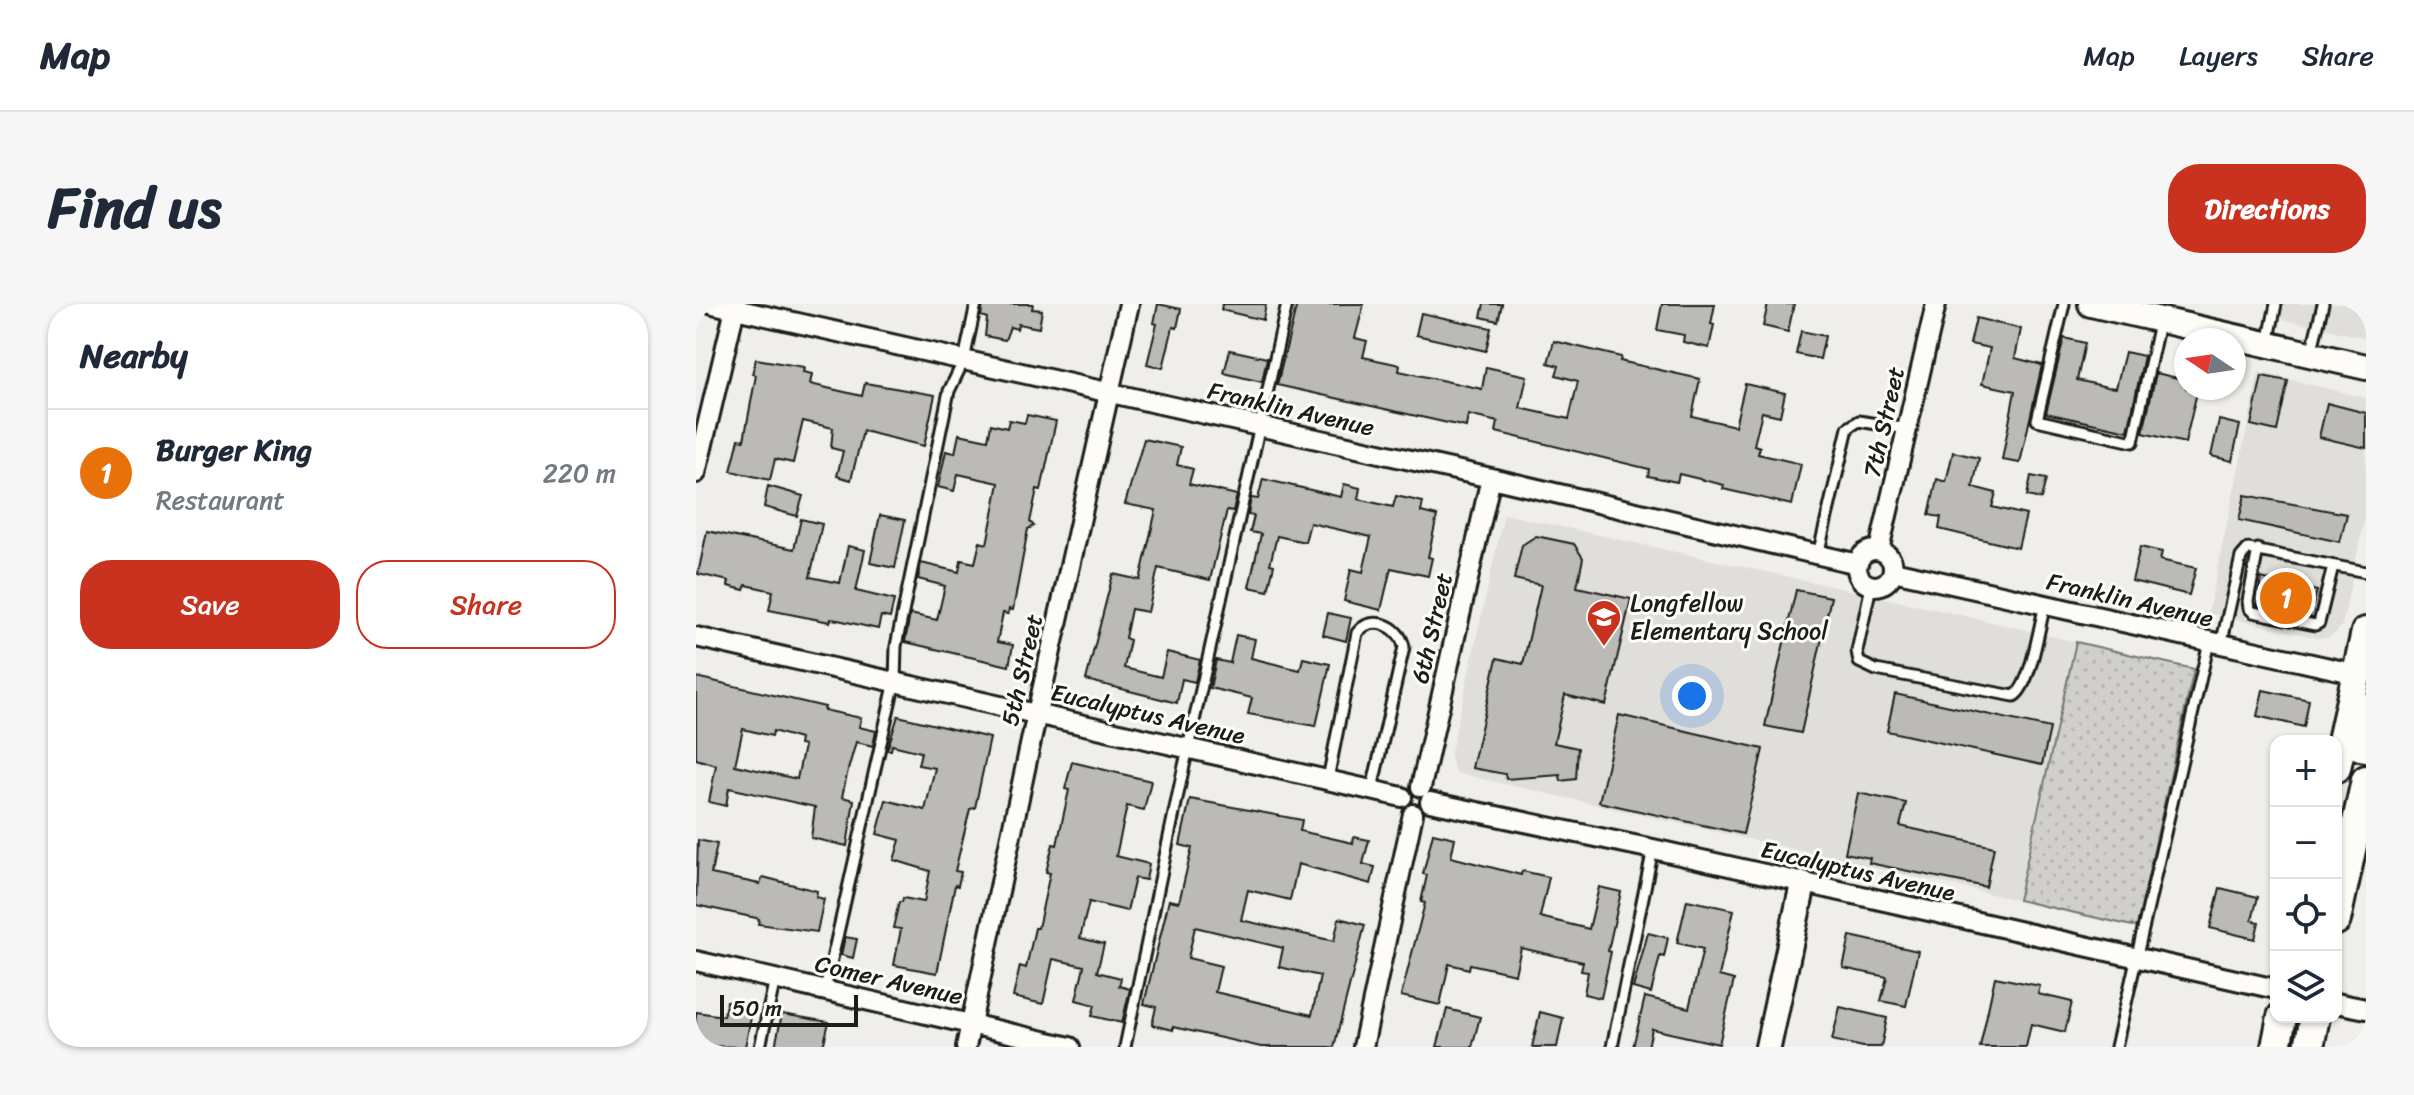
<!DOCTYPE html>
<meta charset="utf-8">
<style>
:root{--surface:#fff;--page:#f6f6f7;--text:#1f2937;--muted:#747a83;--line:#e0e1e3;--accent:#c8321e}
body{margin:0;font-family:Sriracha,sans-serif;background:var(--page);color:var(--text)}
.controls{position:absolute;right:24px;bottom:24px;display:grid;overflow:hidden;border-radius:16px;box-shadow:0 2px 6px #0004}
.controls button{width:72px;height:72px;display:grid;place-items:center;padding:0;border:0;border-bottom:2px solid var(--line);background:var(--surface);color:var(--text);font:40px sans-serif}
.compass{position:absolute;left:1478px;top:24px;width:72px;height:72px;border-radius:50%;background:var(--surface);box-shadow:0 2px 6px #0004;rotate:283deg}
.scale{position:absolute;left:24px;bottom:20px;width:138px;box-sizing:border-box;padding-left:8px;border:4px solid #1c1c1c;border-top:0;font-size:22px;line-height:28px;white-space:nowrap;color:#1c1c1c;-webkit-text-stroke:6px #fdfcf7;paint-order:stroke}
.you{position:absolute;left:996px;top:392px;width:28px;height:28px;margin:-20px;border:6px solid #fff;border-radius:50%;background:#1a73e8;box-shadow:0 0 0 12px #1a73e833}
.badge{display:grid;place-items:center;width:52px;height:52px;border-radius:50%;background:var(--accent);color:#fff;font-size:26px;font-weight:700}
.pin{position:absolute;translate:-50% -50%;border:4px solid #fff;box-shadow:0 2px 8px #0006}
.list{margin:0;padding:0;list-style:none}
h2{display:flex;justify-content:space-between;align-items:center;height:104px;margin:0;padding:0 32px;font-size:34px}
h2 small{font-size:26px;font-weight:400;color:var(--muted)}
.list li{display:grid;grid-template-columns:52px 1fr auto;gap:24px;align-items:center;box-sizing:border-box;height:128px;padding:0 32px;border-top:2px solid var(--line)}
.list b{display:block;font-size:30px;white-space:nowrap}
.list p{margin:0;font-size:26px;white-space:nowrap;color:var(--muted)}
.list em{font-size:26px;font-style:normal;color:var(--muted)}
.actions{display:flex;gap:16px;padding:24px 32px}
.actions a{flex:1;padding:18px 0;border:2px solid var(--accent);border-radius:32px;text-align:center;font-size:28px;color:var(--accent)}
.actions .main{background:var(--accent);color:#fff}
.icon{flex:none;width:44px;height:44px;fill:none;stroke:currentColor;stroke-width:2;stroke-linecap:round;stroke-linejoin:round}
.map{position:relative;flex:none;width:1670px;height:743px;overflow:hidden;border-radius:32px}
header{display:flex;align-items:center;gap:48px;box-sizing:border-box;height:112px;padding:0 40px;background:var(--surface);border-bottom:2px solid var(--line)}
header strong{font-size:38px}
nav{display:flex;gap:44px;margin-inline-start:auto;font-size:28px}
.intro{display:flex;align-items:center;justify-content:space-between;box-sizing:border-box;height:192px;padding:0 48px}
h1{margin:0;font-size:56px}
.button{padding:20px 36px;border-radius:32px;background:var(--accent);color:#fff;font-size:28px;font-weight:700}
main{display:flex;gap:48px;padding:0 48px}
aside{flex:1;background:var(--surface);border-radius:32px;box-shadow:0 2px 6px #0004}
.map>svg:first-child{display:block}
.built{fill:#e0deda}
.green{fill:url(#green-dots);stroke:#767674;stroke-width:2}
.building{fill:#bbbab6;stroke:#1c1c1c;stroke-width:2;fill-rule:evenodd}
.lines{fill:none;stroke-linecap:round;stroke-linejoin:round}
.lane-casing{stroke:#1c1c1c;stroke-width:15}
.street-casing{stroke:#1c1c1c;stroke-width:24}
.secondary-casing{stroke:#1c1c1c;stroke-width:30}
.primary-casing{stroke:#1c1c1c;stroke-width:34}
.lane{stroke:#fdfcf7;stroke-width:9}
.street{stroke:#fdfcf7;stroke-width:18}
.secondary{stroke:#fdfcf7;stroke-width:24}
.primary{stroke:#fdfcf7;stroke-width:28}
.labels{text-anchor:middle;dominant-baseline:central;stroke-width:6;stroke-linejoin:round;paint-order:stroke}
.street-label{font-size:24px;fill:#1c1c1c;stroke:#fdfcf7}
.poi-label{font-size:24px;fill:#1c1c1c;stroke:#fdfcf7;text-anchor:start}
</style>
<header>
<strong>Map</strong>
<nav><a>Map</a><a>Layers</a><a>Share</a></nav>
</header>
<div class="intro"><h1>Find us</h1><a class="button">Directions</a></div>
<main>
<aside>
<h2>Nearby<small></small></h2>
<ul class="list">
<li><span class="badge" style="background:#e8710a">1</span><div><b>Burger King</b><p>Restaurant</p></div><em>220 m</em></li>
</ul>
<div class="actions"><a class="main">Save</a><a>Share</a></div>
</aside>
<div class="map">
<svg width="1670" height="743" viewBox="0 0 1670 743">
<defs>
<pattern id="green-dots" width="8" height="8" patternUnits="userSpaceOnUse" patternTransform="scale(2)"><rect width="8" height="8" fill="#d0cfcc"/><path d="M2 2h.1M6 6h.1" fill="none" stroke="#b2b1af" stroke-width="1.8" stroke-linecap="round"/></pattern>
</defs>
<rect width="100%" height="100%" fill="#f0eeea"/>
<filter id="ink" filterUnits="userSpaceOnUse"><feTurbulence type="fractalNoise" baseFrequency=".0125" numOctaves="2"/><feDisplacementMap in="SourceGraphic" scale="16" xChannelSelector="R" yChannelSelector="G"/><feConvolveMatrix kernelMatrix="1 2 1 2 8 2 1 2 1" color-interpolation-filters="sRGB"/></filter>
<g filter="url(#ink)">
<path class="built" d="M1588,0H1670V34L1585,15Z
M1563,68L1670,94V208L1646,321L1640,329L1631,334H1622L1512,309Z
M808,210L1256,309L1498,365L1441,623L760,469L754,453Z"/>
<path class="green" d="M1380,338L1498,365L1441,623L1322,596Z"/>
<path class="building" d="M287,0H337L336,5L346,6L343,24L322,20L321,25L314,23L309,36L289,32L291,14L285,12Z
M462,0L485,5L481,24L477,23L467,64L451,60L461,20L458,19Z
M526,0H570L567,16L525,6Z
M601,0H668L659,34L671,37L667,53L704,61L703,67L786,85L790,63L831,72L824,104L873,115L882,77L860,71L863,62L852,59L858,37L925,53L924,57L1004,75L996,112L1039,122L1049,80L1089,89L1084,112L1066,108L1058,141L1064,143L1062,150L1105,160L1096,201L1027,185L1028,181L983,170L981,178L952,172L953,165L800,128L802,118L772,111L770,123L581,81Z
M788,0H806L802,17L785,13Z
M966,0H1019L1015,20L1018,21L1013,44L987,38L988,31L961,26Z
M1072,0H1098L1092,28L1067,22Z
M725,9L795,24L790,47L720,31Z
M1280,14L1325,25L1319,54L1346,61L1324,159L1306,156L1319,87L1286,80L1294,44L1274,40Z
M1105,27L1129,32L1124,55L1100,50Z
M1368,34L1389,39L1381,76L1411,83L1420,84L1429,48L1448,52L1432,127L1350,109Z
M534,46L571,54L566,78L528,69Z
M60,55L108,63L107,68L116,70L114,80L166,92L169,79L239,91L228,142L167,127L155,176L141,172L147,147L135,144L137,124L107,117L97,159L79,155L74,176L35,167L43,135L48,136L60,71L56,70Z
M1460,69L1490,76V84H1502L1489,139L1447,129Z
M1566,72L1592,77L1581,127L1555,121Z
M1631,99L1670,109V144L1623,133Z
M331,111L360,117L345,186L341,185L334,218L338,222L332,225L317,306L313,305L312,310L307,309L301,338L317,341L313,362L209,338L214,310L241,316L249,282L222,275L225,259L263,268L265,256L279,259L284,238L291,240L303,179L262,170L258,187L242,183L250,147L259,149L263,130L292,136L295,120L311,124L313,116L329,119Z
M1523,116L1544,121L1536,157L1515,152Z
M448,135L485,143L481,161L497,165L493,180L541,191L537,207L531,206L514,276L462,264L452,308L435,305L429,334L434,336L428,364L465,373L471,348L504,356L499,378L486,375L481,399L390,376L417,270L444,276L460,206L429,200Z
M1257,148L1283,154L1277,183L1300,189L1296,203L1330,211L1322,244L1243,225L1245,213L1233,211L1241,175L1250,178Z
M1335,172L1350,175L1345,195L1331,192Z
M567,175L645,193L648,180L664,184L662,195L697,203L700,192L727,198L725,208L741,212L732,253L736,254L732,272L695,264L685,306L648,297L655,265L667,268L675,233L614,219L609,238L581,232L574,260L578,261L572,287L553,283L565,230L554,228L558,212L552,211L555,194L562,195Z
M72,182L107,192L101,212L68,203Z
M1549,191L1651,210L1644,238L1543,216Z
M184,211L209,216L199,264L174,259Z
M105,215L126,220L114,273L144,279L152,242L169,246L160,287L198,296L194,314L185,312L182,325L142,316L135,315L134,318L73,306L77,287L50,281L48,286L32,282L33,277L2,270L11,227L98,245Z
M840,232L878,240L887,254L881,283L935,295L910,401L869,391L858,439L882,444L880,475L865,477L864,471L810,475L809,470L776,464L801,354L827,360L845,281L818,275L826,241Z
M1444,243L1466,248L1464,256L1500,264L1493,291L1436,277Z
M1565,274L1621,287L1614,312L1561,301Z
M1100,286L1135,293L1105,429L1069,422Z
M632,309L655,314L650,337L627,331Z
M540,331L559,335L555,354L604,366L607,354L634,360L620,422L552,410L556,394L514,384L520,356L534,359Z
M0,373L129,403L128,406L165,414L163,423L180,427L177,442L160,438L152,466L146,493L158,496L151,542L115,534L119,503L33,484L30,502L13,498L20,461L0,455ZM47,425L76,432L77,427L104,435L103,441L108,442L101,475L39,461Z
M1567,386L1613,396L1608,423L1561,412Z
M1199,390L1354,424L1346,461L1191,427Z
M923,411L1067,445L1047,530L903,498Z
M202,412L294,434L279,504L274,505L259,567L265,568L262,582L259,581L241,669L198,661L205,625L197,624L203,598H206L207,594L228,598L234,567L198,556L204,536L181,530L190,496L229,506L239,464L222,461L225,448L196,441L195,446H191Z
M376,458L455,477L448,506L431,502L420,552L453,560L450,576L439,574L431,607L393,598L384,634L408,640L401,668L425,674L423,682L434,685L426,719L396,712L399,701L380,696L388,662L357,655L347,700L317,693L324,662L330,664L339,624H342L354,569L350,568L357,540L361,541L373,486L369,485Z
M1162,489L1210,499L1204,522L1298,543L1290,583L1173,559L1174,554L1149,549Z
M494,495L606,516L604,527L657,539L658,533L673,536L667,560L679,563L675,580L602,560L594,596L552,586L545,616L638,637L643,614L669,621L638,743H565L477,723V726L456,721L460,703L448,700L473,596L483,598L496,544L484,541ZM499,623L587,644L583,663L624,672L616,711L519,688L525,662L492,654Z
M737,529L759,534L755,553L825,571L826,567L853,573L844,613L893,625L903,583L925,588L912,647L915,648L905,694L888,690L892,668L885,667L887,658L825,644L819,670L774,660L773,665L753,660L744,701L705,692L729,599L725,598L731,571L727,570Z
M2,536L21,540L15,570L64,580L67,573L121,587L120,593L128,595L121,628L62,620L63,615L60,614L0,601Z
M1524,584L1562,593L1556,616L1563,618L1559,635L1514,624Z
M991,596L1038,606L1023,672L1038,676L1023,740L956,725L952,743H937L949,693L993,704L1007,645L981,639Z
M952,629L972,634L968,653L964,652L955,689L937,684Z
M1154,632L1222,647L1210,702L1185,697L1191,673L1147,664Z
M149,633L161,635L157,654L145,651Z
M1299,673L1344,682L1342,690L1376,698L1369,728L1335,720L1330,743H1284Z
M31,697L57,703L49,743L0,742V708L27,712Z
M1144,703L1191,714L1185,743H1167L1136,736Z
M751,705L784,713L776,743H741Z
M844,708L867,714L861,743H836Z
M86,710L133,718L127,743H79Z"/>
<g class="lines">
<g class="lane-casing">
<path id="lane" d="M1368,0L1341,116L1437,138L1463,19
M1572,40L1580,0
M1615,50L1627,0
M1562,245L1552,297L1553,304L1557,308L1619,321L1623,319L1637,262
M1122,251L1152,124L1163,117L1211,125
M1175,282L1161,347L1163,358L1180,366L1318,392C1335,382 1343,322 1349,301
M1525,341L1545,253L1552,245L1670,268
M632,475L661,329C675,310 704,321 708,343L676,485
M129,686L199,377L200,342L253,87L268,56L280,0
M64,743L79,675
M429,743L486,471L591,0
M916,743L957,545
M1420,743L1513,338"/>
</g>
<g class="street-casing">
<path id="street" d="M17,0L795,174L1162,260
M0,169L40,0
M1161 264a18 18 0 1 1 36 0a18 18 0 1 1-36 0Z
M1183,246L1240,0
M1197,267L1661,370
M0,333L706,493
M725,483L795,174
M734,498L957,545L1580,685
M0,657L374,743
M1640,699L1670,705
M270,743L341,409L433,0
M667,743L717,510"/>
</g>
<g class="secondary-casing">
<path id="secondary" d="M1395,0L1670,63
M1072,743L1107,580"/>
</g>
<g class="primary-casing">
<path id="primary" d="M1667,405L1662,428L1664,442L1670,443
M1640,464L1670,328
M1640,616L1670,476
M1580,743L1586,713
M1613,743L1619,713"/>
</g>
<use href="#lane" class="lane"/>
<use href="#street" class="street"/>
<use href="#secondary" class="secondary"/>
<use href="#primary" class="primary"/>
</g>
</g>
<defs>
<g id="school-pin" transform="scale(1.8)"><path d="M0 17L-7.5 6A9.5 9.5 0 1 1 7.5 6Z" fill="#c8321e" stroke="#fdfcf7"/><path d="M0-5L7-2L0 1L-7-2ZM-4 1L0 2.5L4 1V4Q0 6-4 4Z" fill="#fff"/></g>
</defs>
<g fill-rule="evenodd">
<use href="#school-pin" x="908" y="313"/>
</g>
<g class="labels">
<g class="street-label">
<text transform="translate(595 105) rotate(13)">Franklin Avenue</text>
<text transform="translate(1188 118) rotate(-77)">7th Street</text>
<text transform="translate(1434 296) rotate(13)">Franklin Avenue</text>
<text transform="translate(736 324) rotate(-77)">6th Street</text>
<text transform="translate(326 366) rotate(-77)">5th Street</text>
<text transform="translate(452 410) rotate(13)">Eucalyptus Avenue</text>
<text transform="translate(1162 567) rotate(13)">Eucalyptus Avenue</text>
<text transform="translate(193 676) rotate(13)">Comer Avenue</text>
</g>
<g class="poi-label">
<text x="934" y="299">Longfellow<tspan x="934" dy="28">Elementary School</tspan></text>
</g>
</g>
</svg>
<div class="controls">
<button>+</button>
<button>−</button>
<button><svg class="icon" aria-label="locate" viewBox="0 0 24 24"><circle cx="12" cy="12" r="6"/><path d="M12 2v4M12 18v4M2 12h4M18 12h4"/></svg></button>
<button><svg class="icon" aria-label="layers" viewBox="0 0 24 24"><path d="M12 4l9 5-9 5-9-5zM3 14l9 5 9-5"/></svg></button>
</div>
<svg class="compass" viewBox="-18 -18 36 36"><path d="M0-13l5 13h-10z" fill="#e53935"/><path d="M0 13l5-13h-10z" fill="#747a83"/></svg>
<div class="scale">50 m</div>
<div class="you"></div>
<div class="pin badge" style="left:1590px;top:294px;background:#e8710a">1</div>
</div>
</main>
